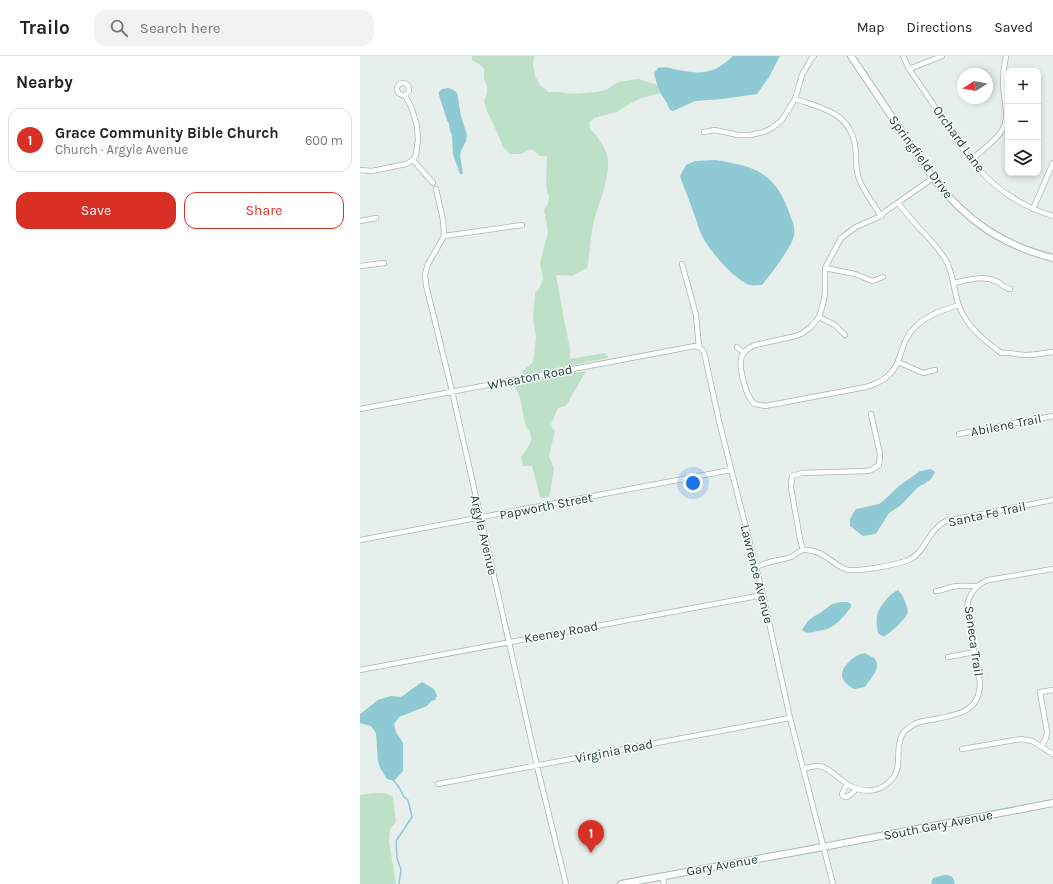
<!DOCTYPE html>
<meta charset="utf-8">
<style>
:root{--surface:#fff;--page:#f2f2f2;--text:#222;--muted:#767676;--line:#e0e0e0;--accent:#d93025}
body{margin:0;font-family:Karla,sans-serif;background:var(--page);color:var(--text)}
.controls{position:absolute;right:12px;top:12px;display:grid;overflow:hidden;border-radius:8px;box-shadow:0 2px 6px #0003}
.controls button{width:36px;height:36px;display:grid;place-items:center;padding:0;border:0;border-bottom:1px solid var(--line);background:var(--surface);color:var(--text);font:20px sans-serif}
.compass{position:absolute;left:597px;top:12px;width:36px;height:36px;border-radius:50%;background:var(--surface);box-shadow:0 2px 6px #0003;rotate:259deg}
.you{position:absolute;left:333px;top:427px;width:14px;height:14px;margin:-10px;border:3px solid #fff;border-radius:50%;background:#1a73e8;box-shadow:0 0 0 6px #1a73e833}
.badge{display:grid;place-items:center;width:26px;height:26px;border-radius:50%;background:var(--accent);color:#fff;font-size:13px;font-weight:700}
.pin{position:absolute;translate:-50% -33px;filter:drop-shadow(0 1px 2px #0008)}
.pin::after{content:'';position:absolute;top:21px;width:14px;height:12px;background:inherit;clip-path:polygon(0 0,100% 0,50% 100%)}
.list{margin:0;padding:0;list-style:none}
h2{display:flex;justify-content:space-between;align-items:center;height:52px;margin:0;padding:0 16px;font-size:17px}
h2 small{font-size:13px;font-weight:400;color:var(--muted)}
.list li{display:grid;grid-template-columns:26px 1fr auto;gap:12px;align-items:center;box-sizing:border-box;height:64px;margin:0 8px 8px;padding:0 8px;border:1px solid var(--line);border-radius:12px}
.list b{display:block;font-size:15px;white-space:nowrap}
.list p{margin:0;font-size:13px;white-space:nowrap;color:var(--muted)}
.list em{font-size:13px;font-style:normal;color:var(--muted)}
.actions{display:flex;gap:8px;padding:12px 16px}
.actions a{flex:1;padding:9px 0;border:1px solid var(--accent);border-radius:12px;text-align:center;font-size:14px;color:var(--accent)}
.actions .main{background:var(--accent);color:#fff}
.icon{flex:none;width:22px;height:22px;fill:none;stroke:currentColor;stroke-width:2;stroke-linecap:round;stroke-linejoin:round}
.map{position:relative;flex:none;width:693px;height:828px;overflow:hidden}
header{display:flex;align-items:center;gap:24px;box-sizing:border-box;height:56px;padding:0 20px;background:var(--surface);border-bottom:1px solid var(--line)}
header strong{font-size:19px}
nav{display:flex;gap:22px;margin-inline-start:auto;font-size:14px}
.search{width:280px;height:36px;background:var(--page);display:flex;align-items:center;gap:10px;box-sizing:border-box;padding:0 14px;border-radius:12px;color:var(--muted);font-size:15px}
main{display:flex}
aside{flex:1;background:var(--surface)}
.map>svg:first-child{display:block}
.green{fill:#bfe0c8}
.water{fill:#8ec9d4}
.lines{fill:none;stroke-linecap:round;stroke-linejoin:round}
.stream{stroke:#8ec9d4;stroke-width:1.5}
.street-casing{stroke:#a8b8b2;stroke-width:6}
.secondary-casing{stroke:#a4bbb3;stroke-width:8}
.street{stroke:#fff;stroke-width:4.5}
.secondary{stroke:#fff;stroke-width:6}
.labels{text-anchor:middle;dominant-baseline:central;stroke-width:3;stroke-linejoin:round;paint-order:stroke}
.street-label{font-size:13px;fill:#24423a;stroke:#f7fbf9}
</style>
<header>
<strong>Trailo</strong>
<div class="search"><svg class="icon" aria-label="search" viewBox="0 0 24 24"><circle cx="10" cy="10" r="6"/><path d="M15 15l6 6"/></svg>Search here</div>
<nav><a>Map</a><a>Directions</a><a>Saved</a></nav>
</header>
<main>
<aside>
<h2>Nearby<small></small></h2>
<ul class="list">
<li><span class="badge">1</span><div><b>Grace Community Bible Church</b><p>Church · Argyle Avenue</p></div><em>600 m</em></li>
</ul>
<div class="actions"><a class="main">Save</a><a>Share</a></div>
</aside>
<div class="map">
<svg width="693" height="828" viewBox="0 0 693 828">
<rect width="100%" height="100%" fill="#e6efeb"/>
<path class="green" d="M112,0H174L173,8L175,20L180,29L189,36H200L210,38L236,36L246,34L258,26L278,23L298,29L300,37L279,43L266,50L257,56L234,62L229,67L230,73C235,77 245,91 247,98C252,121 238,147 233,169C230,184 230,198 227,212L212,220L196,219L203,258L210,293V303L244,297L249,301L247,302L162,319L161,316L170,309L173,306L174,300L176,281L173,261L175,237L180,231L183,222L180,207L188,176L184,154L188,147L189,141L187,135L186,126L187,100H180L172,93L160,98H150L143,91L140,83L127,55L124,45L127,37V30L124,23V13L119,8L112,4Z
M226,315L206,350L198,352L191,368L193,373L195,374L189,401L194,412L190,438L188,441L182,442L180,441L172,410H163L161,401C164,396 170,389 171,385C172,375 167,375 165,367C161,354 163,340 152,328Z
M15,737H25L33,741L36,766L30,773L29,785L36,828H0V739Z"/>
<path class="water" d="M373,0H420L409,21L397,38L362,43L335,45L313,55L309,53C308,47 303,42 300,36C297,30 296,24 294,17L298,12C306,10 311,13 319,14C343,19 355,17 373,0Z
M89,32L95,35L97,37L101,60L107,79L106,85L101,95L100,99L103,118H100L93,98L92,79L90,75L89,68L87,64L79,39V36L82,33Z
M355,104C367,106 381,108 393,113C414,122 423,138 430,159C433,166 435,172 434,180C432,190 409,221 402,229C398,229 393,230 390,229C374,224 348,193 341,178C338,172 337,164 334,158C330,145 324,133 320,120L326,109L335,105Z
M571,413L575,416L571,423L564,428L558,431L540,450L529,457L517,476L515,478L503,480L490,470V463L496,453L519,448L522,446L539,430L560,415Z
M538,534C544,540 547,549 548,557C541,568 534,573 524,581L518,577C517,572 516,566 517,561C517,553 530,537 538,534Z
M481,546H488L491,548V551C486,558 477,569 469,572C466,574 461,574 457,575C451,577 447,578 442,574L448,565L453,561L460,557L472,548Z
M505,597C507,599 511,600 514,602C523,611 510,623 505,631L494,633C479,625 478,615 491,604C496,600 499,598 505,597Z
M62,626L74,633L77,640L75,644L71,645L67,650L39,661L34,668L36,676L43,687V715L34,725L27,723L20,712L18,705L16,677L11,670L0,667V658L18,644L31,640L41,641Z
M584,819C592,819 593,821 595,828H571L573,822Z"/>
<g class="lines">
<path class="stream" d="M34,725L39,731L44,741L48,744L52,761L36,785L37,802L41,814L39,828"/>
<g class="street-casing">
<path id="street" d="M543,0L549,13C562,31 574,50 587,69C595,80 602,93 611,104C632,131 660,150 693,160
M549,13L582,0
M37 33a6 6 0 1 1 12 0a6 6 0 1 1-12 0Z
M435,43C462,52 489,56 495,89C497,99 495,109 498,120C502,134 513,147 521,160
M344,76L355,74L378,79H390L404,76L412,72L422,64L435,43L442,19L451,3L454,0
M53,104L73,127
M611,104C621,95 633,87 641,76C651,63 643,43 643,28C643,18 644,9 646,0
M0,114L12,115L46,108L53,104L56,99L58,84L57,70L52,53L45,39
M573,122L526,155L521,160L496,171L481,182L465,212V237L463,248L459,261L451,271L441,278L436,280L395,289C378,296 379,307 383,323C386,334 387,339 394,348L405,350L506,331C520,327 533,319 538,305C543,292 545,281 555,271C567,259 583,254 599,249
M76,133L83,164L84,180L68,208L65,218L66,229L92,335L177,710L206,828
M538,147C545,156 552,164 560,173C569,182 578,191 585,203C594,217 593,234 599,250C607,271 624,284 641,297C650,296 658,299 667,299C676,299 684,297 693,296
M673,153L693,107
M0,165L16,162
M84,180L162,169
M322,208L336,259L339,291L344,296L359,365L403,539L430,662L473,828
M0,210L24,207
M465,212L495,218L512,225L515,224L523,221
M594,227C607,224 623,219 636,225C642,228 642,231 650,233
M459,261L475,269L485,279
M377,291L384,297
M538,306L563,317L575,314
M0,353L335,290L339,291
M599,378L693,360
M0,484L371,414
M443,494L440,483L431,432L432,420L442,417L507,415L511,414L519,409L520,398L511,358
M395,511C399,510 403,508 407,507C415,504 423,504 431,501C435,499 440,494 444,494C462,493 471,507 485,513C496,517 534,509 546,505C566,498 567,474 586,465L693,444
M576,535C581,535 586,532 591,531C600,529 609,530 618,530
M588,601L615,596
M0,614L403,539
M682,690L686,682L687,676L680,636L693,634
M602,693L661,683L672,685L693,698
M443,713C447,712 453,710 458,710C464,710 469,714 474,718C486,728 497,737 514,734C521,733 525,730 530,725C544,712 534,695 542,679C543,676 547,673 550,671C556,666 563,665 570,664C594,659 620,658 620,627L607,552C608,539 616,529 628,524L693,513
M78,728L430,662
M487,728L482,738L483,740C489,743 492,737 496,733
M302,820L304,828"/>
</g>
<g class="secondary-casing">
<path id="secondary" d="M491,0L573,122C606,164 641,189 693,202
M261,828L463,791L693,747"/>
</g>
<use href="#street" class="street"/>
<use href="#secondary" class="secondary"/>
</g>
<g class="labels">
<g class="street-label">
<text transform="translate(599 83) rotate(54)">Orchard Lane</text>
<text transform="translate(561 101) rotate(54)">Springfield Drive</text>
<text transform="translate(170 321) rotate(-11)">Wheaton Road</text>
<text transform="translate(646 369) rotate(-11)">Abilene Trail</text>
<text transform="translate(186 450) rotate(-11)">Papworth Street</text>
<text transform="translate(627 458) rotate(-12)">Santa Fe Trail</text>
<text transform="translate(124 479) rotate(77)">Argyle Avenue</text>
<text transform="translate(397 518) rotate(76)">Lawrence Avenue</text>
<text transform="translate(201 576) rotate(-10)">Keeney Road</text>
<text transform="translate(614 585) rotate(82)">Seneca Trail</text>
<text transform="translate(254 695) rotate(-11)">Virginia Road</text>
<text transform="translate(578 769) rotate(-11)">South Gary Avenue</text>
<text transform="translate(362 809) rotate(-10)">Gary Avenue</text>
</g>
</g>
</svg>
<div class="controls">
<button>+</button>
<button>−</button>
<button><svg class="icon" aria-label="layers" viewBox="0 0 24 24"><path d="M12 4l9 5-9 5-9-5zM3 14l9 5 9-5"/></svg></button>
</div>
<svg class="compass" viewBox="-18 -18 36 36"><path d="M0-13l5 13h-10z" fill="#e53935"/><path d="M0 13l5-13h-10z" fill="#767676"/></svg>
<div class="you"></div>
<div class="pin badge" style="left:231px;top:797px">1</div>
</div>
</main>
